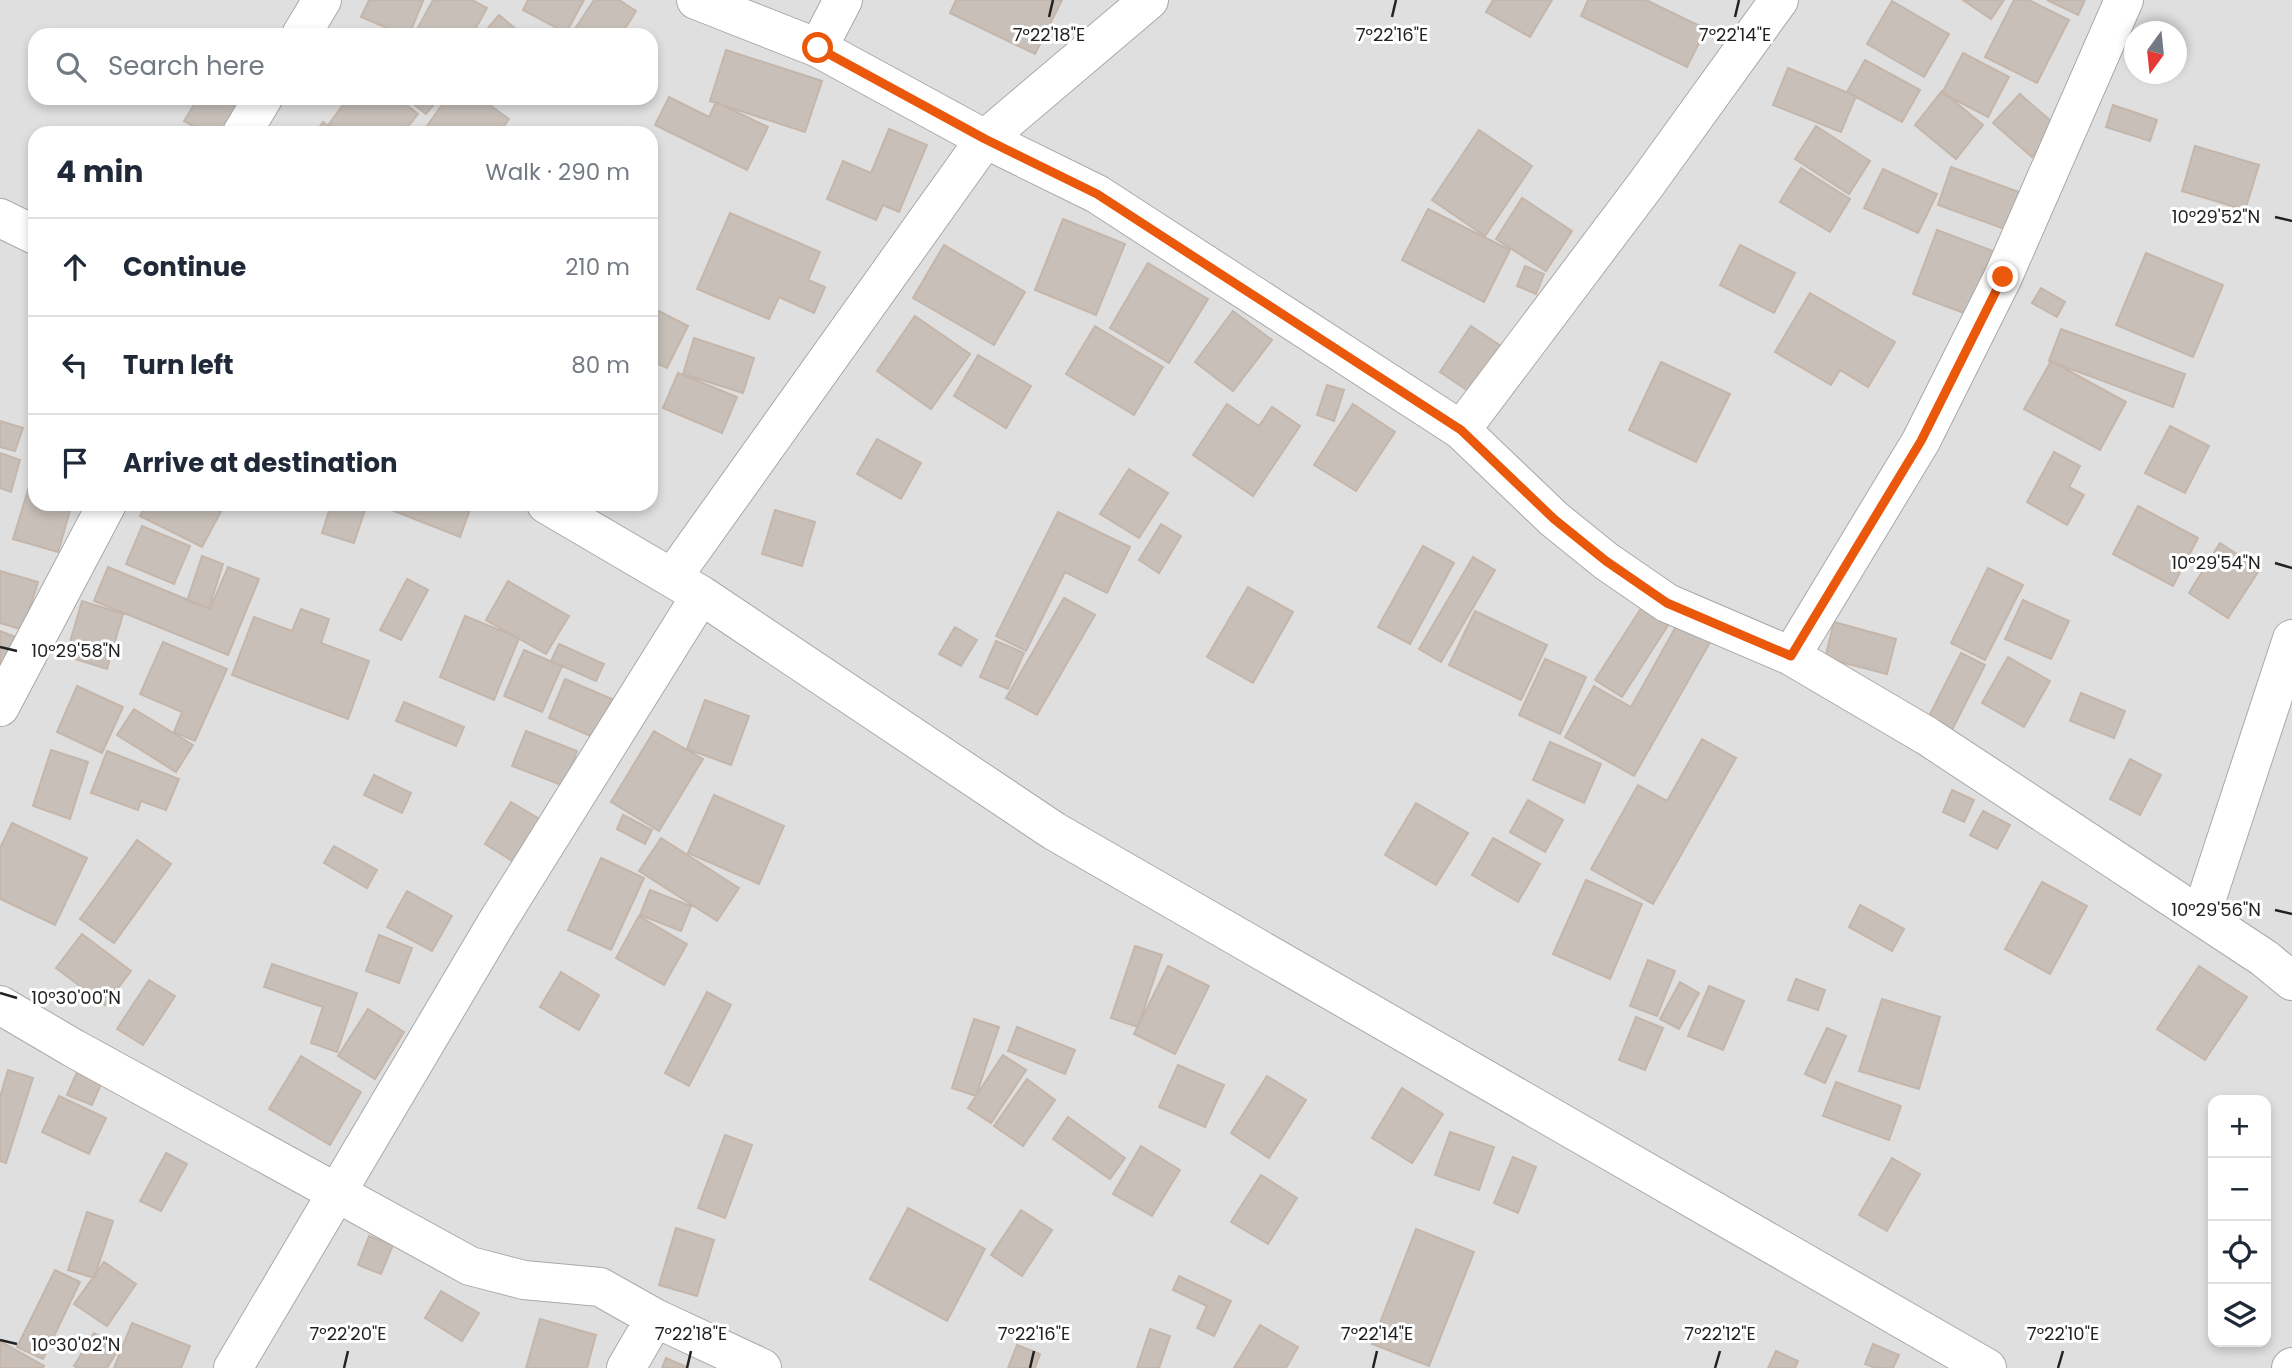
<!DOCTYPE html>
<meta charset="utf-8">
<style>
:root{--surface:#fff;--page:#f2f2f3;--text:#1f2937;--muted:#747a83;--line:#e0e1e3}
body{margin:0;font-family:Poppins,sans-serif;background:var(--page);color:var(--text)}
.controls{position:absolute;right:21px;bottom:21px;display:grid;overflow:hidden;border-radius:14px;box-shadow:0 4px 10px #0003}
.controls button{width:63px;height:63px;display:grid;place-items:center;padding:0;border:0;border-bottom:2px solid var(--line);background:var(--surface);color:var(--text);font:35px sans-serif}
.compass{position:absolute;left:2124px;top:21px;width:63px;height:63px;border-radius:50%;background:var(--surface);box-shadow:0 4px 10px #0003;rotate:195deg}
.stop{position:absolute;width:21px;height:21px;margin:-16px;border:5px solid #ea580c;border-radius:50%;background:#fff}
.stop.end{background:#ea580c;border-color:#fff;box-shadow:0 2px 7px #0008}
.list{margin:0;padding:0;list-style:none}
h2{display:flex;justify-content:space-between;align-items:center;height:91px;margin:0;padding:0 28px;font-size:30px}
h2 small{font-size:23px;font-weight:400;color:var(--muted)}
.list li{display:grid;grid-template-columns:46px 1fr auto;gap:21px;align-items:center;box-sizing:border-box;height:98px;padding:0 28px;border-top:2px solid var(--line)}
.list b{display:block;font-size:26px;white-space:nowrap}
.list em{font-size:23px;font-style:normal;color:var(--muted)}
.icon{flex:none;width:38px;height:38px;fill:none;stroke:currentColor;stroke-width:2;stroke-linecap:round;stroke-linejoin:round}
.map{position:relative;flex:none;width:2292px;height:1368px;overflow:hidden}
.search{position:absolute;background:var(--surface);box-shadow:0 4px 10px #0003;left:28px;top:28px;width:630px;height:77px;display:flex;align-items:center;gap:18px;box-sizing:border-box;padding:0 24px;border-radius:21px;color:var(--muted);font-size:26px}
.panel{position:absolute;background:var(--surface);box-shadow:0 4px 10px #0003;left:28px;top:126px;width:630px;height:385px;border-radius:21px}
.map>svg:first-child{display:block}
.residential{fill:#e0dfdf;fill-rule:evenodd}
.building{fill:#c7bfb8;stroke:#c4b6ab;stroke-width:2}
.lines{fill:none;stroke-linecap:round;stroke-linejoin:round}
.minor-casing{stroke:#a9a9a9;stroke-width:40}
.minor{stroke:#fff;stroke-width:38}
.route{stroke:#ea580c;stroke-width:9}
.ticks{fill:none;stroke:#222;stroke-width:2.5}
.ticks-label{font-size:18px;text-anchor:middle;fill:#222;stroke:#fff;stroke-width:6;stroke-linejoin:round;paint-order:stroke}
</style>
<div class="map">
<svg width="2292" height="1368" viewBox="0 0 2292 1368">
<rect width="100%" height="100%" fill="#f2efe9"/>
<path class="residential" d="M0,0H2292V1368H0ZM2134,32H2176V74H2134ZM35,35H651V98H35ZM35,133H651V504H35ZM2213,1100H2266V1342H2213Z"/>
<path class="building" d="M369,0H420L423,1L409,35H403L361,17Z
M433,0H472L487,8L472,35H414Z
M528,0H584L566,33L523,10Z
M594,0H619L636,11L621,35H571Z
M956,0H1062L1035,54L950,13Z
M1493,0H1552L1530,37L1486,12Z
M1588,0H1646L1706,29L1687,67L1581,16Z
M1963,0H2004L1991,19Z
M2014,0H2029L2069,20L2037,83L1985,57Z
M2047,0H2085L2078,15Z
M1892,1L1949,34L1924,77L1867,44Z
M499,15L523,35H482Z
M726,50L822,81L805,132L710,101Z
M1963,53L2009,77L1988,117L1942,93Z
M1865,60L1920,90L1902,122L1847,92Z
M1788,68L1856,96L1841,132L1773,105Z
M1942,91L1983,125L1956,159L1915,125Z
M2020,94L2059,128L2032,157L1993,123Z
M669,97L709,117L716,102L768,127L747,170L655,125Z
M198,98H250L230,133H206L184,121Z
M348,98H398L418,114L403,133H341L329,124Z
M406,98H439L426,114Z
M447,98H480L509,119L499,133H422Z
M2113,105L2157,120L2150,141L2106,127Z
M323,122L338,133H315Z
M1816,126L1870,161L1849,194L1795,159Z
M889,129L927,145L899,212L883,205L876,220L827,199L843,161L871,173Z
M1479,130L1532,166L1485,236L1432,200Z
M2195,146L2259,165L2245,210L2182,191Z
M1951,167L2027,195L2013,232L1938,205Z
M1801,168L1850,199L1830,232L1780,202Z
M1883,169L1937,194L1918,233L1864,208Z
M1522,198L1572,231L1546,271L1496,239Z
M1428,209L1510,250L1484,302L1402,260Z
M730,213L820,252L808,280L825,287L814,313L779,297L769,319L697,289Z
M1063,219L1125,244L1096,315L1035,290Z
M1937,230L1993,251L1969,315L1913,294Z
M944,245L1025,292L994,345L913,298Z
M1740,245L1795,273L1774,313L1720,285Z
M2146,253L2223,285L2193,357L2116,325Z
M1148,263L1208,299L1169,363L1110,328Z
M1525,266L1544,274L1536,294L1517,286Z
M2041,288L2065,302L2057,317L2032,303Z
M1810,293L1895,342L1868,387L1840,370L1831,385L1775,352Z
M651,307L688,326L667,368L651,361Z
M1233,311L1272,340L1233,391L1195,362Z
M915,316L970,354L931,409L877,371Z
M1095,326L1163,367L1134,415L1066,374Z
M1471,326L1510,352L1479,398L1440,372Z
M2061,329L2185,374L2173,407L2049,361Z
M694,338L754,358L743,393L683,374Z
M978,355L1031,386L1006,428L954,396Z
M2051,361L2126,402L2100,450L2024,409Z
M1661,362L1730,394L1696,462L1629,430Z
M678,373L737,397L722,433L663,408Z
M1327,385L1344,390L1334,421L1317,415Z
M1227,404L1259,426L1272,407L1300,426L1253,496L1193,455Z
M1353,404L1395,432L1356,491L1314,465Z
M0,421L23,428L15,451L0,447Z
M2170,426L2209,446L2185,493L2145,473Z
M877,439L921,463L901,499L857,474Z
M2054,452L2080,466L2069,487L2084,495L2067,525L2027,502Z
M0,453L20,460L11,492L0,488Z
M1129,469L1168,493L1139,538L1100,514Z
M32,477L35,478V504H72L58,552L13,539Z
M146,504H225L202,547L140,516Z
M331,504H367L354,543L322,533Z
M376,504H472L460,537Z
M2138,506L2198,538L2173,586L2113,554Z
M775,510L815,522L802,566L762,554Z
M1058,512L1130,547L1107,593L1065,572L1026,651L996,636Z
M1161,524L1181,536L1159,573L1139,560Z
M142,526L190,546L174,584L126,564Z
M2220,543L2260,569L2228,618L2189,593Z
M1423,546L1454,563L1410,644L1378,627Z
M202,556L223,564L209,608L187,601Z
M1473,557L1495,570L1441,662L1419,649Z
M108,567L210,609L228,567L259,579L228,655L94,601Z
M1988,568L2023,585L1985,660L1951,643Z
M0,571L38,582L23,630L0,623Z
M407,579L428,590L401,640L380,630Z
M508,581L569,616L546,654L486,620Z
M1248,587L1293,612L1253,683L1207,657Z
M1064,598L1095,615L1037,715L1006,698Z
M1647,599L1674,616L1622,697L1595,680Z
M2023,600L2069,621L2051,659L2005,639Z
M82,601L123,614L107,669L66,656Z
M301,609L329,619L321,643L369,661L348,719L232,675L254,617L292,631Z
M1475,611L1547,645L1521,700L1449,665Z
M465,616L519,638L494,700L440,677Z
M1679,621L1712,639L1634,776L1565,737L1594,686L1631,707Z
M1834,622L1896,639L1887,674L1825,658Z
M955,627L977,640L961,666L939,654Z
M0,631L18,638L0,672Z
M996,641L1024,653L1008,689L980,677Z
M163,642L227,669L195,741L174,732L182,712L140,694Z
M559,644L604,664L596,681L551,661Z
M524,650L562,666L542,712L504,696Z
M1961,653L1985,665L1952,730L1928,718Z
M2008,657L2050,681L2024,727L1982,703Z
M1545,659L1586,677L1560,734L1519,715Z
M565,679L612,699L595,738L549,718Z
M77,686L123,707L102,753L57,732Z
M2081,693L2125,711L2114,738L2070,721Z
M705,700L749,716L731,765L687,749Z
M404,702L464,727L456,746L396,721Z
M134,709L193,745L176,772L117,735Z
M526,731L577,751L564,786L512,766Z
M654,731L703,759L659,831L611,802Z
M1702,739L1736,758L1653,904L1591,869L1638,785L1667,801Z
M1550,742L1601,764L1584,803L1533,780Z
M51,750L88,762L70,819L33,806Z
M107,751L179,779L166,810L141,801L138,810L91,793Z
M2130,759L2161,775L2140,815L2110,799Z
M374,775L411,793L402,813L364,795Z
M1952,790L1974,800L1964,822L1943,812Z
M714,795L784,826L759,884L688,853Z
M1528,800L1563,820L1545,852L1510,832Z
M511,802L543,821L517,864L485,844Z
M1416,803L1468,833L1436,885L1385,855Z
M1983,811L2010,825L1997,849L1970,835Z
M623,815L652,830L645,844L617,829Z
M12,823L87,858L55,925L0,899V848Z
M661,838L739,888L717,921L639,871Z
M1493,838L1540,864L1518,902L1472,875Z
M137,840L171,864L114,943L80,919Z
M334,846L377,870L367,888L324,863Z
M601,858L644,878L611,950L568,930Z
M1586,880L1642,904L1610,979L1553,954Z
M2042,882L2087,906L2050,974L2005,949Z
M650,890L691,906L681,931L640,915Z
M407,891L452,916L432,951L387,927Z
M1860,905L1904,929L1892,951L1849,927Z
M639,916L687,944L664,985L616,958Z
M82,934L131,971L105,1005L56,968Z
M379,935L412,948L399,983L366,971Z
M1135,946L1162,955L1138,1027L1111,1018Z
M1648,960L1675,971L1657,1016L1630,1006Z
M272,964L357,993L337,1052L311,1043L323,1007L264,987Z
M1168,966L1209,986L1175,1054L1134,1034Z
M2199,966L2247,997L2205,1060L2157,1029Z
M561,972L599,995L579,1030L540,1007Z
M1796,979L1825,990L1818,1010L1788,1000Z
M149,980L175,996L143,1045L117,1029Z
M1680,982L1699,993L1679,1029L1660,1019Z
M1709,986L1744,1001L1723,1050L1688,1036Z
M707,992L731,1005L689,1086L665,1073Z
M1882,999L1940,1017L1919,1089L1859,1071Z
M368,1009L404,1032L375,1079L338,1056Z
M1636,1017L1663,1028L1645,1070L1619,1060Z
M974,1019L999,1027L976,1096L952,1088Z
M1017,1027L1075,1050L1065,1074L1008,1051Z
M1827,1028L1846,1036L1825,1083L1805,1074Z
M1003,1055L1026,1070L991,1123L968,1108Z
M301,1056L361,1092L330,1145L269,1109Z
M80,1065L105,1075L92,1105L67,1095Z
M1178,1065L1224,1085L1205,1127L1159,1107Z
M8,1070L33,1078L6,1163L0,1161V1097Z
M1267,1076L1306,1100L1269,1158L1231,1133Z
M1027,1079L1055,1100L1023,1146L994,1126Z
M1836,1082L1901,1106L1889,1140L1823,1116Z
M1402,1088L1443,1114L1412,1163L1372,1138Z
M59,1096L106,1118L89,1154L42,1132Z
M1068,1117L1125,1158L1110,1179L1053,1139Z
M1450,1132L1494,1147L1479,1190L1435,1175Z
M725,1135L752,1145L725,1218L698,1208Z
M1141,1146L1180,1170L1152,1216L1113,1194Z
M166,1153L187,1164L161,1211L140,1201Z
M1513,1157L1536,1167L1518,1213L1494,1203Z
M1892,1158L1920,1174L1887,1231L1859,1215Z
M1261,1175L1297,1198L1268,1244L1231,1222Z
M908,1208L985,1249L947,1321L870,1279Z
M1021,1210L1052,1230L1022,1276L991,1255Z
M87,1212L113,1221L94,1278L68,1270Z
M676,1228L714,1240L697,1296L659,1285Z
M1416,1229L1474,1252L1429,1366L1372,1344Z
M369,1236L393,1245L381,1274L358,1265Z
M104,1262L136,1284L107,1326L74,1304Z
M55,1270L80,1282L43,1359L17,1347Z
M1179,1276L1231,1301L1214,1336L1197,1328L1207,1306L1173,1290Z
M441,1291L479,1313L462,1341L425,1318Z
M540,1319L596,1335L587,1368H526Z
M132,1323L190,1346L181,1368H114Z
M1260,1325L1298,1347L1286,1368H1234Z
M1150,1329L1170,1336L1159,1368H1137Z
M94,1333L119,1348L107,1368H78L74,1366Z
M0,1341L44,1366L43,1368H0Z
M1873,1344L1899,1355L1893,1368H1875L1865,1364Z
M1017,1345L1040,1354L1035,1368H1008Z
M1776,1351L1798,1361L1795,1368H1768Z
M666,1358L687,1367L686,1368H662Z"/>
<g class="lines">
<g class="minor-casing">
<path id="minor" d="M696,0L818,48L985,139L1097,194L1461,430L1554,519L1606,561L1667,603L1791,656L1927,736L2264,958L2292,981
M301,35L322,0
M818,48L843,0
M242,133L263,98
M0,218L35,235
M1461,430L1647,183L1779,0
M546,504L701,595L1054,831L1987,1368
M672,578L985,139L1149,0
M1791,656L1921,441L2003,277L2124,0
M0,707L107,504
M2201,916L2292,639
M0,1005L73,1048L470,1266L524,1280L600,1287L655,1318L762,1368
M233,1368L497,922L701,595
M626,1368L655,1318
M2291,1368L2292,1367"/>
</g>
<use href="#minor" class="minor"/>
</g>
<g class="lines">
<path class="route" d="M818,48L985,139L1097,194L1461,430L1554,519L1606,561L1667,603L1791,656L1921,441L2003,277"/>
</g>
<path class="ticks" d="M1049,17L1053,0M1392,17L1396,0M1735,17L1739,0M2275,217L2292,221M2275,563L2292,568M0,647L17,651M2275,910L2292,914M0,993L17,998M0,1340L17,1344M344,1368L348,1351M687,1368L691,1351M1030,1368L1034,1351M1373,1368L1377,1351M1715,1368L1720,1351M2058,1368L2063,1351"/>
<g class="ticks-label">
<text x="1049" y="41">7°22'18"E</text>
<text x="1392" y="41">7°22'16"E</text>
<text x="1735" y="41">7°22'14"E</text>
<text x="2216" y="223">10°29'52"N</text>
<text x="2216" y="569">10°29'54"N</text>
<text x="76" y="657">10°29'58"N</text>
<text x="2216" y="916">10°29'56"N</text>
<text x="76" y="1004">10°30'00"N</text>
<text x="348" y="1340">7°22'20"E</text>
<text x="691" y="1340">7°22'18"E</text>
<text x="1034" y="1340">7°22'16"E</text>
<text x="1377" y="1340">7°22'14"E</text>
<text x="1720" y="1340">7°22'12"E</text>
<text x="2063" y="1340">7°22'10"E</text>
<text x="76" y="1351">10°30'02"N</text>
</g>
</svg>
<div class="controls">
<button>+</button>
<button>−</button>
<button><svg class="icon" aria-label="locate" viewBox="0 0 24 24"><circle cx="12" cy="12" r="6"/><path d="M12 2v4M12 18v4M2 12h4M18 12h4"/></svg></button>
<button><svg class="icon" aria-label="layers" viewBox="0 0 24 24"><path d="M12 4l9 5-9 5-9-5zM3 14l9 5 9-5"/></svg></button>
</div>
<svg class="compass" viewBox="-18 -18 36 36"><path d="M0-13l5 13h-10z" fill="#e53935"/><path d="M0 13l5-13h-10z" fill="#747a83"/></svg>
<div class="stop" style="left:818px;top:48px"></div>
<div class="stop end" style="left:2003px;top:277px"></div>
<div class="search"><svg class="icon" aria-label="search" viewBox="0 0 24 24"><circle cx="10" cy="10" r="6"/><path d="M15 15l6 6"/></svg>Search here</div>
<section class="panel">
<h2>4 min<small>Walk · 290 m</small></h2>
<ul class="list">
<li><svg class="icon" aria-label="ahead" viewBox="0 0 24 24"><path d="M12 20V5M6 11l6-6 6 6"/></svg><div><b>Continue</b></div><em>210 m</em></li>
<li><svg class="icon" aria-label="left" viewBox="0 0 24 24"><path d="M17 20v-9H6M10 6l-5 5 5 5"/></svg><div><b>Turn left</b></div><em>80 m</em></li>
<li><svg class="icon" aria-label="arrive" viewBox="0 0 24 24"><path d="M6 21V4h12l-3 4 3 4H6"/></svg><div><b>Arrive at destination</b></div></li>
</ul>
</section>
</div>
